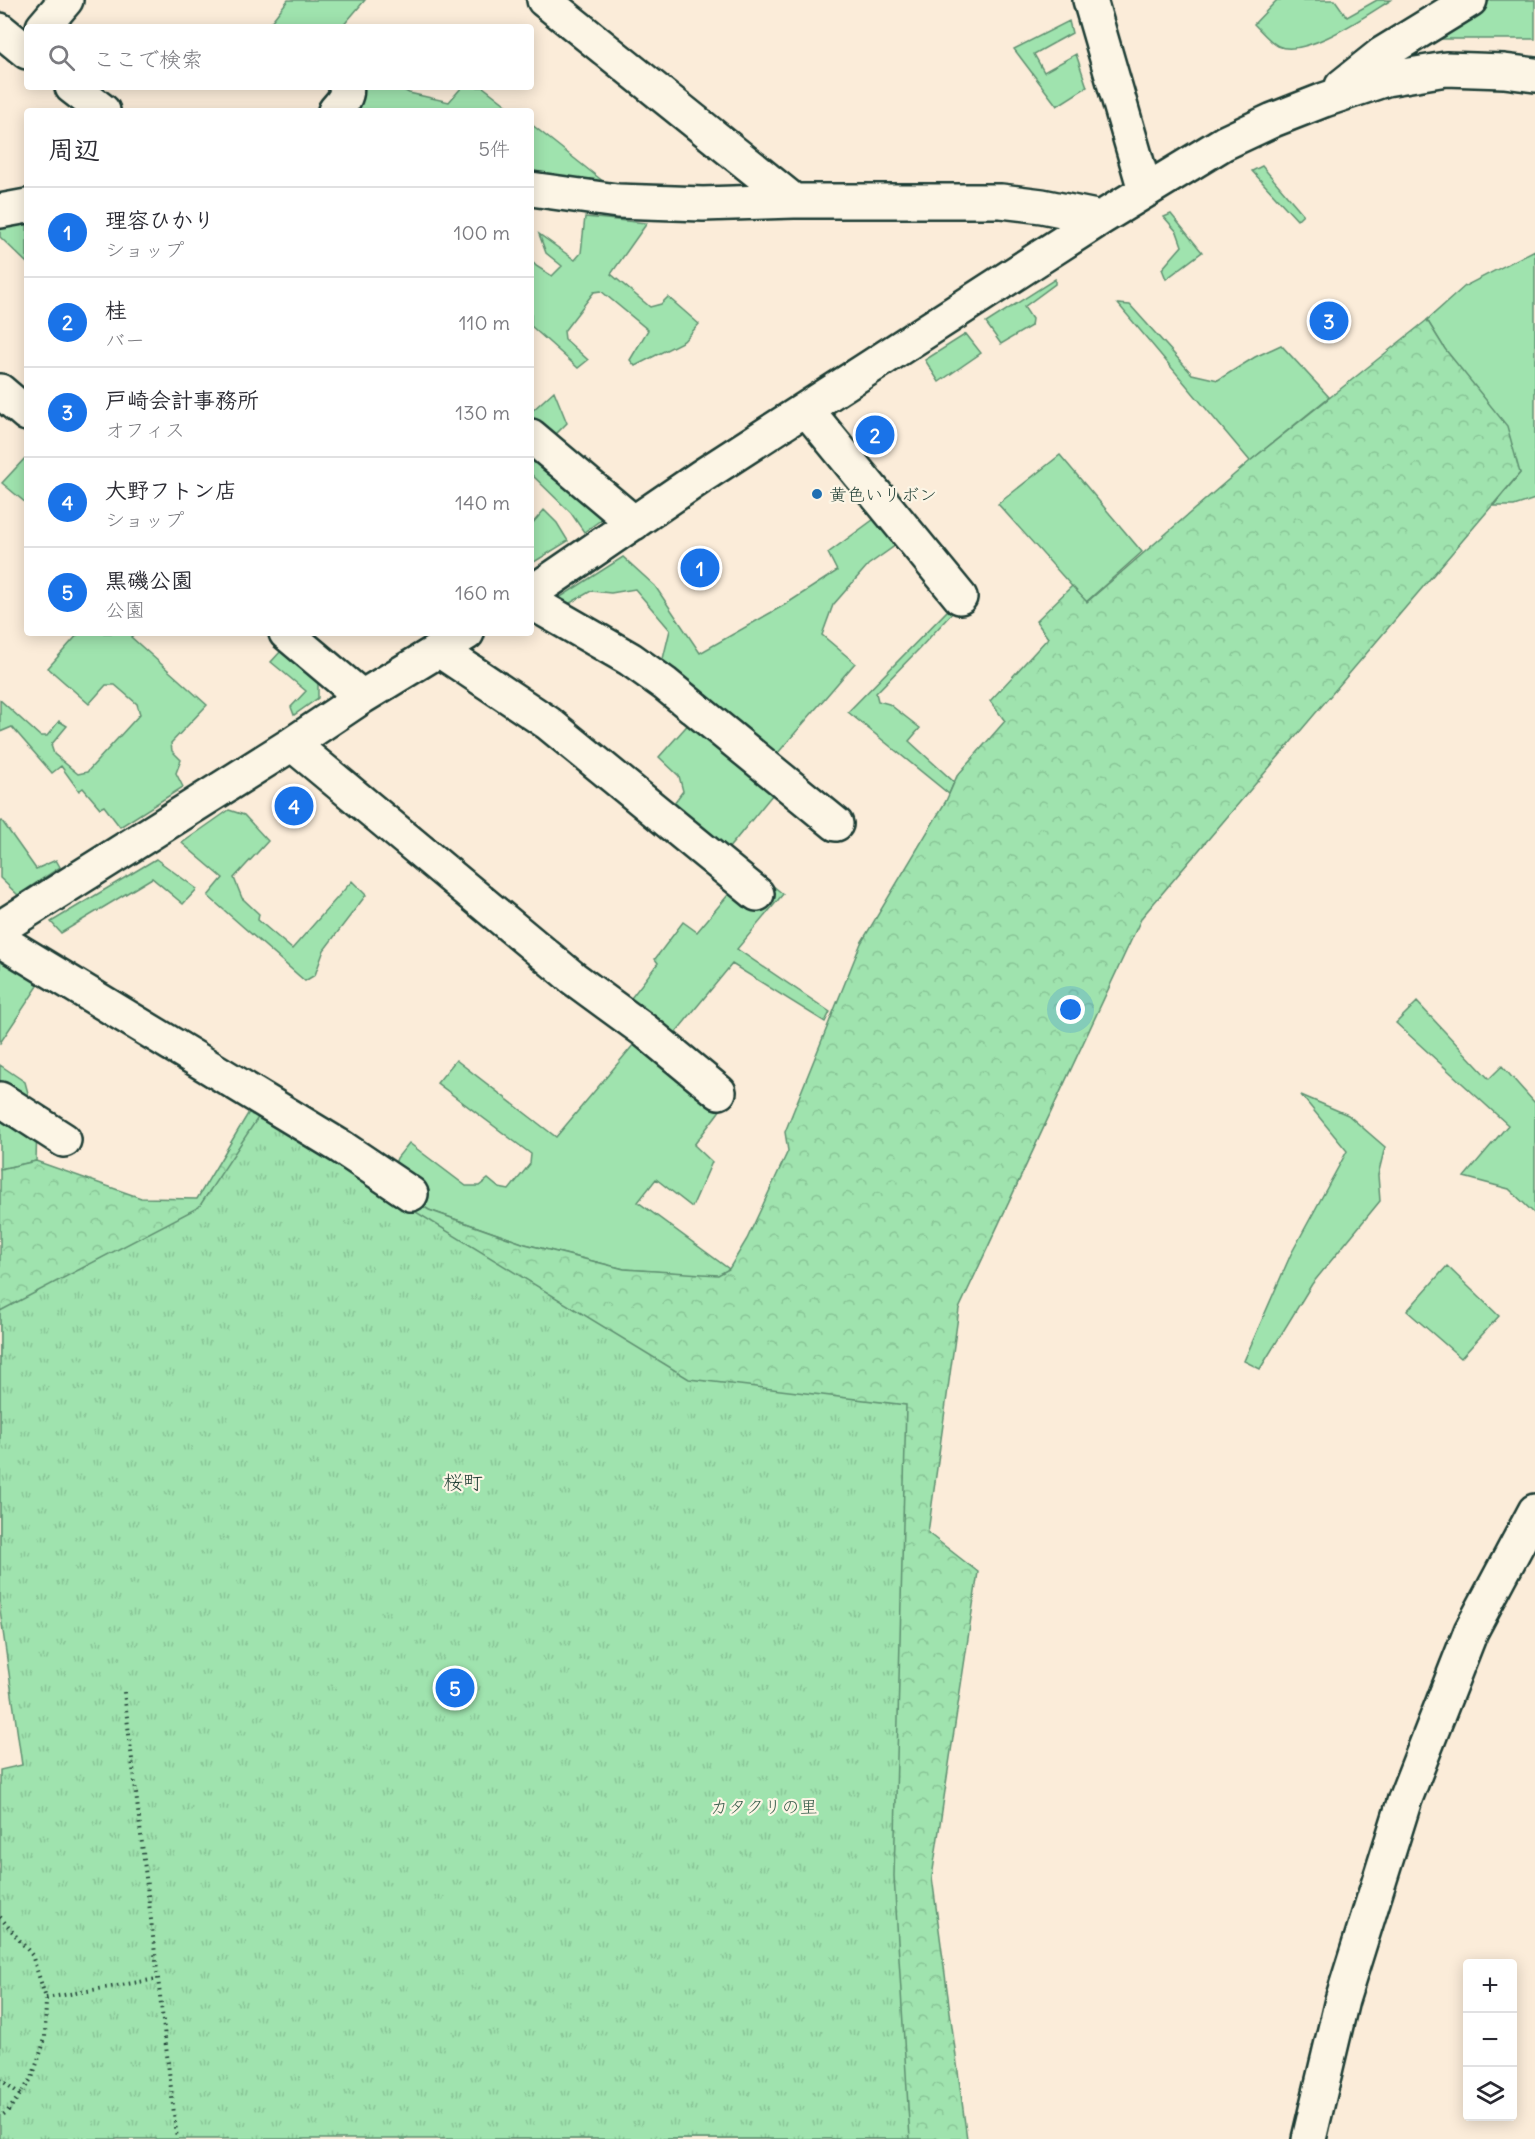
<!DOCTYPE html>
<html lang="ja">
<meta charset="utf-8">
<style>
:root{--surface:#fff;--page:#f2f2f3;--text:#2b2b33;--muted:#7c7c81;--line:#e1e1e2;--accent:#1a73e8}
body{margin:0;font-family:Delius,"Klee One",sans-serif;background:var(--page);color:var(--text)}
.controls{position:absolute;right:18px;bottom:18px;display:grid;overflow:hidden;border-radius:6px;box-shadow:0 3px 15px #0003}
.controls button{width:54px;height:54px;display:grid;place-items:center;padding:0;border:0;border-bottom:2px solid var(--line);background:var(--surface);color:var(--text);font:30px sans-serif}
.you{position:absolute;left:1071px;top:1010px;width:21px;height:21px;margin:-15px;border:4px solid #fff;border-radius:50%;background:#1a73e8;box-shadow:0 0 0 9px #1a73e833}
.badge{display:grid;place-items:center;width:39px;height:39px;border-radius:50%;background:var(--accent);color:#fff;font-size:20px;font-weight:700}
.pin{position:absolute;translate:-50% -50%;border:3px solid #fff;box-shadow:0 2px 6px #0006}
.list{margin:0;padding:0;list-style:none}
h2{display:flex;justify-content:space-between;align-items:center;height:78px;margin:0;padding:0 24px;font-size:26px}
h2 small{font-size:20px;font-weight:400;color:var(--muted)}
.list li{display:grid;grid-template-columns:39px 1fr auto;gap:18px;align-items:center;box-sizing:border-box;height:90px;padding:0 24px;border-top:2px solid var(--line)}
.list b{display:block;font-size:22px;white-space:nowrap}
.list p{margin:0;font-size:20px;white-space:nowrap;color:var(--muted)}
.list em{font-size:20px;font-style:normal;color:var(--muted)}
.icon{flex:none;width:33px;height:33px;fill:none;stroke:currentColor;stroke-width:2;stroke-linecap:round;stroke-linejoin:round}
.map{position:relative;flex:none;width:1535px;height:2139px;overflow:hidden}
.search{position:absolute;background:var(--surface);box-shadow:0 3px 15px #0003;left:24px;top:24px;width:510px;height:66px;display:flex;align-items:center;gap:15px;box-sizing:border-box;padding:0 21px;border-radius:6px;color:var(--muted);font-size:22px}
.panel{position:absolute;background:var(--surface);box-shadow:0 3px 15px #0003;left:24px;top:108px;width:510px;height:528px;border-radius:6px}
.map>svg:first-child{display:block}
.grass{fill:#9fe3ae;stroke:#5f9071;stroke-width:1.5}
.forest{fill:url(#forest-crowns);stroke:#5f9071;stroke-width:1.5}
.park{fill:url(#park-tufts);stroke:#5f9071;stroke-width:1.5}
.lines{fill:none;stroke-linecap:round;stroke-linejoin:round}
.minor-casing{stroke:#1f3d34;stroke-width:38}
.path{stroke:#1f3d34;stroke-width:4;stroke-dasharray:1.5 4.5;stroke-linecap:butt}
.minor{stroke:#fcf5e5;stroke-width:33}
.poi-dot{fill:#1f6fb2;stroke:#fcf5e5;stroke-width:2}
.labels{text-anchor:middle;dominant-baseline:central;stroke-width:4.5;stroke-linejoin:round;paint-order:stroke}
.poi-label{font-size:18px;fill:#1f3d34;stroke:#fcf5e5;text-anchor:start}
.park-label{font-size:18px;fill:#395e4c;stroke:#fcf5e5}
.neighbourhood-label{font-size:20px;fill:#1f3d34;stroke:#fcf5e5}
</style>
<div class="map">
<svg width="1535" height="2139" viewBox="0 0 1535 2139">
<defs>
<pattern id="forest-crowns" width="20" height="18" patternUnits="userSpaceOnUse" patternTransform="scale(1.5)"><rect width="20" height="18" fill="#9fe3ae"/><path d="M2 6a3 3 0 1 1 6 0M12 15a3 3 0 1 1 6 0" fill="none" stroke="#88c496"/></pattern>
<pattern id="park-tufts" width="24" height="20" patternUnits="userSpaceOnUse" patternTransform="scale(1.5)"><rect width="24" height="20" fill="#9fe3ae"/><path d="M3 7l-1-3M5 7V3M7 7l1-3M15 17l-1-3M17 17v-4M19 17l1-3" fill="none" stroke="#88c496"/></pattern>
</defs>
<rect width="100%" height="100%" fill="#fbecd9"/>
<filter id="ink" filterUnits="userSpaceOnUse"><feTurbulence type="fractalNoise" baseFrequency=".0167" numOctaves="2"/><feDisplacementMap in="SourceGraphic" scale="12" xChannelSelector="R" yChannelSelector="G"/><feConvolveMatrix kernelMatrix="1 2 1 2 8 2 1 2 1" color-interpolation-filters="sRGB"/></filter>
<g filter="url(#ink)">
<path class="grass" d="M288,0H365L342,27H267Z
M1277,0H1335L1347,17L1377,0H1391C1368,14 1305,59 1278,46C1270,42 1261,31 1254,24Z
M1491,0H1535V39H1438L1436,34Z
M1069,21L1072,33L1034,54L1044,72L1076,54L1087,87L1057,106L1014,49Z
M363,87H398L409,93L449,102L462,87H483L514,111H350L361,98Z
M531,124L609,186L531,175Z
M1262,166L1303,214L1297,220L1252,171Z
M1171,214L1202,252L1166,279L1162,269L1182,246L1177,232L1164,217Z
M27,217V263L0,237V222Z
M585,217L647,223L611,274L650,307L661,304L668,297L699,324L684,341L635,366L630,360L648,330L601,291L594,292L564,331L565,339L588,360L578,368L531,326V260L536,266L552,276L562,266L546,253L539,234L575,260L581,253Z
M1535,250V499L1514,506H1493L1520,473L1427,320L1465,286Z
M1055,279V284L1024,307L1032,319L1031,326L1001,344L986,323Z
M1118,304L1130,305L1192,374L1218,380L1255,357L1281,345L1329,397L1250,461Z
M966,334L981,353L939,382L925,360Z
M554,391L567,423L554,436L531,417V412Z
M531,451L605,517L584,532L571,513L531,474Z
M1060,455L1142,552L1086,602L998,504Z
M27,456V504L2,483Z
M544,510L557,523L568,541L531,564V525Z
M881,514L903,540L868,565L833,605L822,635L855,663L771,761L661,667L670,630L635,589L611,593L591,591L565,606L559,598L623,557L655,586L700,653L786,604L837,571L828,553Z
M951,607L954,611L919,649L876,693L878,701L889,704L920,728L909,741L954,782L949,794L848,712Z
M79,633H135L131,637L207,705L171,743L172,751L181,760L176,773L183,787L120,827L104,806L100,808L83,788L79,791L61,766L52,773L12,727L0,732V700L40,736H47L59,721L67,726L51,745L54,754L78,774L87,772L140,714L137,704L115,685H106L89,704L48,668Z
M281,651L318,682V698L294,715L291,707L306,691L271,662Z
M693,719L777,789L728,849L783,894L737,949L830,1012L825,1022L732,964L672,1037L628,1002L658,963L655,959L683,922L697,932L744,876L668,811L683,791L679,776L659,757Z
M229,810L244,815L268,841L234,878L242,898L259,914L258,920L292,949L352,881L366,895L324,950L315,975L305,981L208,896L223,878L182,843Z
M2,821L36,869L56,860L60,867L18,895L0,878V822Z
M156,859L197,889L183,904L152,878L61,933L51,922Z
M4,959L40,983L0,1043V962Z
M1417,1002L1489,1079L1502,1066L1535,1103V1214L1509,1189L1464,1177L1508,1125L1396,1023Z
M640,1037L721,1109L694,1145L712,1162L692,1207L656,1179L638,1202L729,1269L718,1276L624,1269L525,1244L429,1210L387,1185L397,1158L409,1143L466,1186H479L488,1179L499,1188L509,1190L530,1164L531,1154L437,1083L456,1060L556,1137Z
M0,1065L25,1082L37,1126L36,1161L0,1169Z
M1301,1095L1348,1115L1385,1147L1378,1175L1380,1201L1312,1284L1260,1369L1244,1361L1291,1254L1347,1151Z
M1447,1266L1499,1316L1461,1358L1407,1311Z"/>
<path class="forest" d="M1427,320L1445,349L1507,426L1520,473L1142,917L959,1309L928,1533L978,1572L932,1877L967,2139H488L0,1587V1169L36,1161L141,1198L197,1199L252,1107L330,1148L429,1210L525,1244L624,1269L718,1275L729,1269L747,1239L788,1151L785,1132L861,943L946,801L957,776L1005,721L990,701L1048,638L1036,621L1072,586L1087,602L1250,461Z"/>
<path class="park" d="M259,1116L689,1379L906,1405L894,1876L910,2139H0V1770L22,1765L0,1610V1311L199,1207Z"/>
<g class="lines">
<g class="minor-casing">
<path id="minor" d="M544,0L794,201
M1090,0L1145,190
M43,27L66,0
M0,30L27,52
M1342,86L1382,54L1470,0
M72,87L103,111
M335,111C340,105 349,96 346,87
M531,189L617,201L703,204L794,201H1001L1042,206L1101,218
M0,211L27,206
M0,391L27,414
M806,409L960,597
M531,436L634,523
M531,593L702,476L1101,218L1224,143L1273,120L1324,100L1386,79L1446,69L1504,71L1535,75
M531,602L630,659L665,684L836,824
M286,633L362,697
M439,650L548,723L757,894
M292,744L573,978L644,1030L719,1092
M0,928L292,744L362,697L467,633
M0,940L341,1147L411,1194
M0,1099L64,1140
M1309,2139L1342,2000L1405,1799L1471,1631L1535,1511"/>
</g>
<path class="path" d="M124,1692L177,2139
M0,1917L32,1955L46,1998L45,2039L32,2078L8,2111L0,2117
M46,1998L157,1979
M0,2079L21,2095"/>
<use href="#minor" class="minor"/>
</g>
</g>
<circle class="poi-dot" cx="817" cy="494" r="6"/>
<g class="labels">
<g class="poi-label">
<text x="829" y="494">黄色いリボン</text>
</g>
<g class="park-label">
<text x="764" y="1806">カタクリの里</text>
</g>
<g class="neighbourhood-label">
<text x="463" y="1481">桜町</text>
</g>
</g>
</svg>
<div class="controls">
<button>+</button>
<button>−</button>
<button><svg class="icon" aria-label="layers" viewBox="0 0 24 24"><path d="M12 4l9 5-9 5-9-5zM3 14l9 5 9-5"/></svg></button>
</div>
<div class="you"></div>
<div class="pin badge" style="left:700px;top:568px">1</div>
<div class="pin badge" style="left:875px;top:435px">2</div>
<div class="pin badge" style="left:1329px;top:321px">3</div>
<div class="pin badge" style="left:294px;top:806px">4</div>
<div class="pin badge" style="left:455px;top:1688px">5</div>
<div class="search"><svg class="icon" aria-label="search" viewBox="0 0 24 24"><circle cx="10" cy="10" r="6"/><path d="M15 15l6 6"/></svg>ここで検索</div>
<section class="panel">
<h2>周辺<small>5件</small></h2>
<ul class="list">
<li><span class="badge">1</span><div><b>理容ひかり</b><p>ショップ</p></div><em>100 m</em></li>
<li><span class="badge">2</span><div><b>桂</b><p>バー</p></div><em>110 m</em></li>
<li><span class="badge">3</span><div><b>戸崎会計事務所</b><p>オフィス</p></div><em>130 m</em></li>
<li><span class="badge">4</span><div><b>大野フトン店</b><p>ショップ</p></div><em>140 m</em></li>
<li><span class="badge">5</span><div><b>黒磯公園</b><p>公園</p></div><em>160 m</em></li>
</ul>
</section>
</div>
